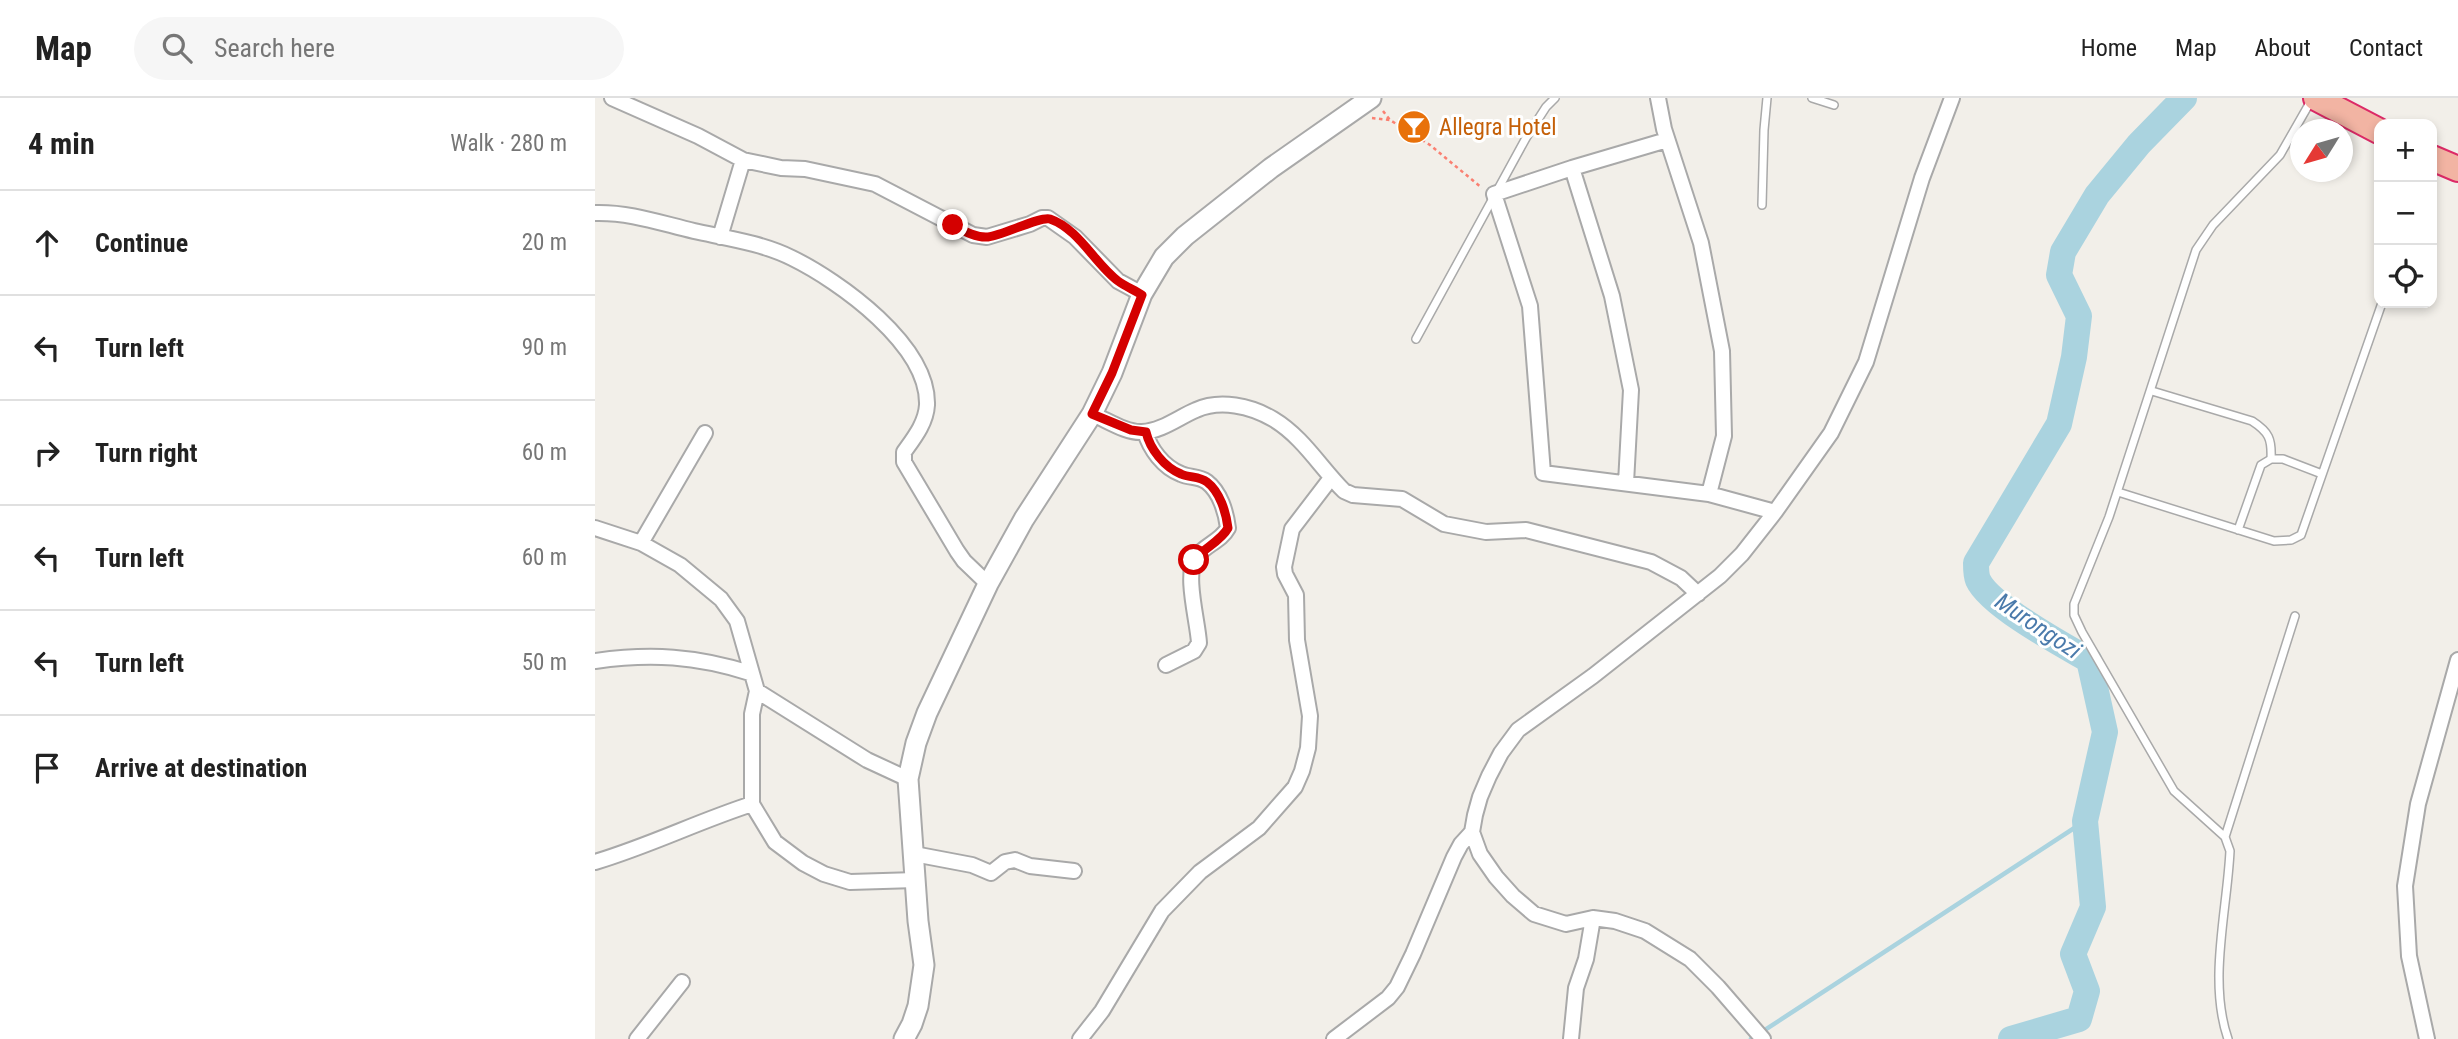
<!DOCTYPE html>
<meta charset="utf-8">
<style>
:root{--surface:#fff;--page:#f6f6f6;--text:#222;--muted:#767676;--line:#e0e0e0}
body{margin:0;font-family:"Roboto Condensed",sans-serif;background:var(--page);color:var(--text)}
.controls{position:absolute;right:21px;top:21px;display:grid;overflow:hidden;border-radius:14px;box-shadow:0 4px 10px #0003}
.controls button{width:63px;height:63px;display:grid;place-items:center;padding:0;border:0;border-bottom:2px solid var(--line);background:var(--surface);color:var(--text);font:35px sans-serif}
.compass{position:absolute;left:1695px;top:21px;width:63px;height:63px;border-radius:50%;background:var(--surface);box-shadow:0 4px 10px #0003;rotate:233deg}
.stop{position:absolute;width:21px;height:21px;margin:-16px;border:5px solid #d40000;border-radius:50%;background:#fff}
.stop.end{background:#d40000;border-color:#fff;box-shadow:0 2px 7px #0008}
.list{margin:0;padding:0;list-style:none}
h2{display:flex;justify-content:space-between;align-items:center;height:91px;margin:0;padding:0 28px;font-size:30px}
h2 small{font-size:23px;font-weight:400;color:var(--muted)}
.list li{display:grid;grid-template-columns:46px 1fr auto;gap:21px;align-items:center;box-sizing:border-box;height:105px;padding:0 28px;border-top:2px solid var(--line)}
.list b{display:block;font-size:26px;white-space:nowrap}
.list em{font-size:23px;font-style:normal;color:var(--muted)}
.icon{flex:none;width:38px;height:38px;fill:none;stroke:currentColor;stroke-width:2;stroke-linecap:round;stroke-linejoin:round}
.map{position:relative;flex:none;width:1863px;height:941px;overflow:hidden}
header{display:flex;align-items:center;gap:42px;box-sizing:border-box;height:98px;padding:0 35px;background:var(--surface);border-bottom:2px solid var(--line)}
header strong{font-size:33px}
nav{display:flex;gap:38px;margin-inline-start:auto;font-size:24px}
.search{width:490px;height:63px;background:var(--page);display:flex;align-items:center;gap:18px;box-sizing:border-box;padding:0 24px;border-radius:38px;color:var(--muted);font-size:26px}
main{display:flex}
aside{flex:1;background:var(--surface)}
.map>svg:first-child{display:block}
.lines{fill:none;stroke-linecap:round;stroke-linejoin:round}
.stream{stroke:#aad3df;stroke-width:4.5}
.river{stroke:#aad3df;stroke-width:26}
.service-casing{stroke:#a9a9a9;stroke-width:10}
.minor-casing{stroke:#a9a9a9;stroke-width:18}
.tertiary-casing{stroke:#a9a9a9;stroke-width:23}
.trunk-casing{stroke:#dc2a67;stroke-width:28}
.path{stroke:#fa8072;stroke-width:2.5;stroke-dasharray:3.5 3.5;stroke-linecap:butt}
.service{stroke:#fff;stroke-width:7}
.minor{stroke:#fff;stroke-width:14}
.tertiary{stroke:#fff;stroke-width:19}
.trunk{stroke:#f2b4a3;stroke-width:24}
.route{stroke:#d40000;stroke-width:9}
.labels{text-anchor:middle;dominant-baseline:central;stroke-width:6;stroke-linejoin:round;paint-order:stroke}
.food-label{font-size:23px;fill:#c56008;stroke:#fff;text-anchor:start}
.water-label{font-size:24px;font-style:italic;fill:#4a7aab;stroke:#fff}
</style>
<header>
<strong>Map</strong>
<div class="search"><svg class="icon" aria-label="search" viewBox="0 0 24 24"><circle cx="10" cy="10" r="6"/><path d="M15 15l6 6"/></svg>Search here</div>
<nav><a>Home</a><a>Map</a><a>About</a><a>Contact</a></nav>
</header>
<main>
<aside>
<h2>4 min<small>Walk · 280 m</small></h2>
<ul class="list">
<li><svg class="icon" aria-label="ahead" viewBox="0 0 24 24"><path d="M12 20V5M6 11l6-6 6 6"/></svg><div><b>Continue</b></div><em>20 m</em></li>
<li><svg class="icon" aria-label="left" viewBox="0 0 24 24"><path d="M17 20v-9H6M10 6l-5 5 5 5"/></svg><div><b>Turn left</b></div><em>90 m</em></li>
<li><svg class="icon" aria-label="right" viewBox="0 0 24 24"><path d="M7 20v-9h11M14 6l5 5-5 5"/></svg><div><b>Turn right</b></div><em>60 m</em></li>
<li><svg class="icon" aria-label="left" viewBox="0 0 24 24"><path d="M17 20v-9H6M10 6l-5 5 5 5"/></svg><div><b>Turn left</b></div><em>60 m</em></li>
<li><svg class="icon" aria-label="left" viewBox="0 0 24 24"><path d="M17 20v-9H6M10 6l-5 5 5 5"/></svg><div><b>Turn left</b></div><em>50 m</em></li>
<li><svg class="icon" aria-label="arrive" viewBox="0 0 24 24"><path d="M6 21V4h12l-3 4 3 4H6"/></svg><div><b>Arrive at destination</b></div></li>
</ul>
</aside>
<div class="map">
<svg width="1863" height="941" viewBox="0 0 1863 941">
<rect width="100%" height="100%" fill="#f2efe9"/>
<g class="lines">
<path class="stream" d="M1156,941L1490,723"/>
<path class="river" d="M1416,941L1484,921L1492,893L1478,856L1498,809L1490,723L1510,634L1494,562C1468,547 1395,508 1383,482C1381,477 1381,470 1381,465L1464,326L1479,259L1484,218L1464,177L1468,154L1502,97L1544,46L1589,0"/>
<g class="service-casing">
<path id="service" d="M1217,0L1239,7
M1167,107L1169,32L1172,0
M821,241L931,40L951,9L960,0
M1557,293L1657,323C1674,334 1677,341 1676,361
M1523,394L1679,443L1696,442L1706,437L1787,205
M1643,432L1666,367L1676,361H1688L1727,376
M1630,739L1700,518
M1633,941C1613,883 1632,814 1635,753L1630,739L1579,693L1487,534L1479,517V506L1514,419L1601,152L1618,127L1685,57L1717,1"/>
</g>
<g class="minor-casing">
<path id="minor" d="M17,0L103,38L148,62L186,70L210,71L280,86L378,137L392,139L435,126L447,120H453L480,139L523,183L547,196
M1063,0L1069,31L1106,145L1127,253L1129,338L1114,396
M1072,42L977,70L899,96L935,208L948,375L1114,396L1180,414
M977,70L1017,198L1036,292L1031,385
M0,115C35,114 65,125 99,133C131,140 167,145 197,160C244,183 334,247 332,307C331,325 319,340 309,354V364L362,453L369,463L393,486
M125,139L148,62
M497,316C512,322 531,335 547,334C567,333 584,319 601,312C625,301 656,308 678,321C708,339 725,369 749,393L758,397L807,401L849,426L891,434L931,432L1056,464L1086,480L1103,496
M550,334C555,351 568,369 586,376C595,380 604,378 612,384C625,394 631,414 633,430C626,443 610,447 601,459C589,476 603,524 604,545L599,553L571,567
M0,430L46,445L85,467L126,501L142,523L162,593L157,616V706L180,744L208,765L229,776L255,784L321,782
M46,445L110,335
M0,563C56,555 101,558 155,575
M162,593L272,662L313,681
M319,756L377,767L396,775L410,764L420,762L435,768L479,773
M0,764C54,748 104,723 157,706
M42,941L87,884
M485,941L507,913L567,813L605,774L664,730L700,689L707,673L713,650L715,618L702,542L701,497L690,476L689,469L697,431L736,380
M739,941L793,900L802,889L818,856L859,759L866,746L877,734
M976,941L981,890L991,861L998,820
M1168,941L1123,889L1095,861L1050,833L1020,823L998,820L971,826L939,816L918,798L901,779L885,756L877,734L880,717L885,699L894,678L906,655L923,632L998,578L1125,478L1147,456L1180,414L1236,335L1271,264L1327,80L1357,0
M1832,941L1814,858L1810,788L1823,706L1863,562"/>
</g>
<g class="tertiary-casing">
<path id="tertiary" d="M309,941L317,926L323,908L329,867L323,823L313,681L321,645L332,615L393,486L429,421L497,316L517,275L547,196L569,159L590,138L676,70L776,0"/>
</g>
<g class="trunk-casing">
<path id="trunk" d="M1721,0L1784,33
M1837,60L1863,71"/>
</g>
<path class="path" d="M788,13L795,22L835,47L887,90
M777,20L795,22"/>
<use href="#service" class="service"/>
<use href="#minor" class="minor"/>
<use href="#tertiary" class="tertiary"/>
<use href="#trunk" class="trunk"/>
</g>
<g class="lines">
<path class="route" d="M358,127C369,133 381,140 393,139C408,137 446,118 455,121C484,131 500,166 523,183C530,188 539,192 547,197L517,275L497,316L536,332L551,334C555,351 569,369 586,376C595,380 604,378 612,384C625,394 631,414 633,430C626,443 609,450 599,462"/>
</g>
<defs>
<g id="bar-disc" transform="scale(1.75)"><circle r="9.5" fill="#e8710a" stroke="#fff"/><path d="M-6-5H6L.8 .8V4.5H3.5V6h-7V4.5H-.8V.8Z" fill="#fff"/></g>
</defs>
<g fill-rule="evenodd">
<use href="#bar-disc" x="819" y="29"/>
</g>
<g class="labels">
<g class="food-label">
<text x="844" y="29">Allegra Hotel</text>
</g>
<g class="water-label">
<text transform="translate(1443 528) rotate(34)">Murongozi</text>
</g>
</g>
</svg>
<div class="controls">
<button>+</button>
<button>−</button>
<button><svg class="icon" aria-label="locate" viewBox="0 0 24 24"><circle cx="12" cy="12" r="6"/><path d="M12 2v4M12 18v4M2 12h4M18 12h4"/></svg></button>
</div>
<svg class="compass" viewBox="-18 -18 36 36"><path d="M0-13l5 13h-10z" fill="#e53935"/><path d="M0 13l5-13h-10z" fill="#767676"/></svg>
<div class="stop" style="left:599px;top:462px"></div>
<div class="stop end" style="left:358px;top:127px"></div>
</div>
</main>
